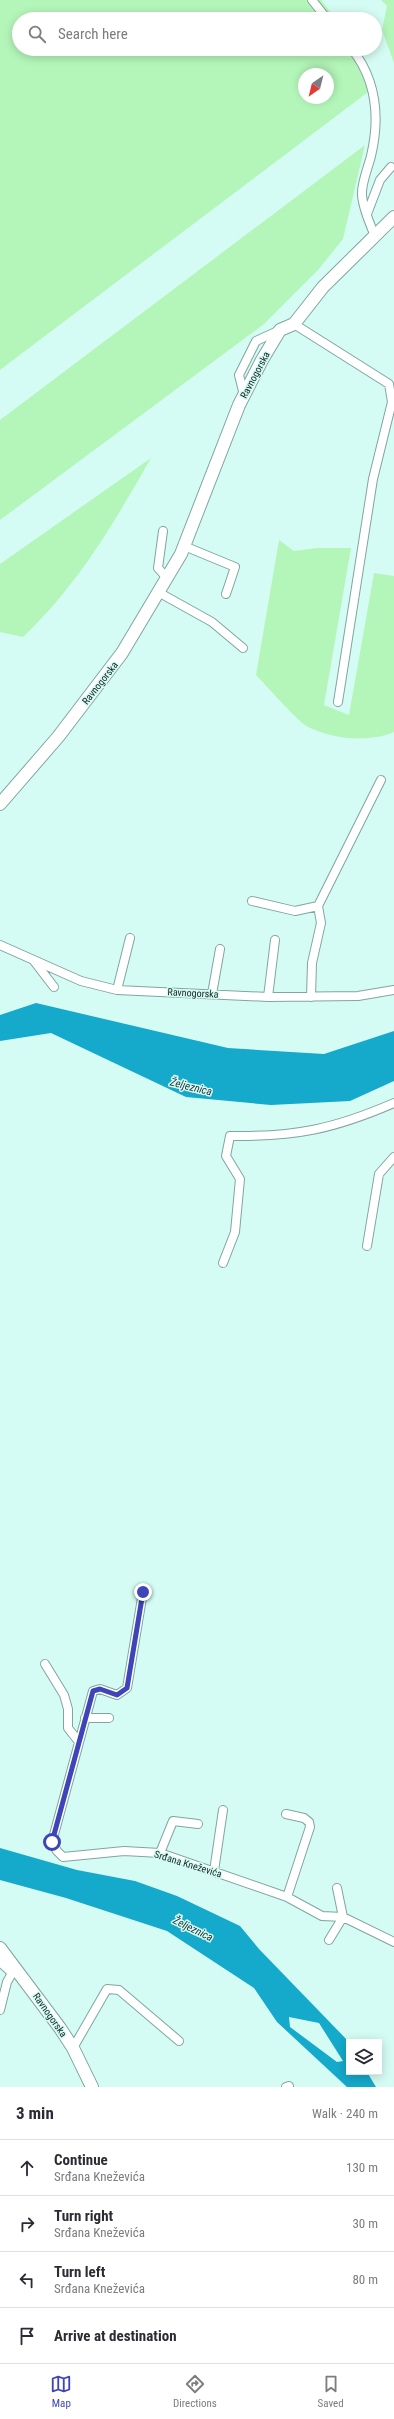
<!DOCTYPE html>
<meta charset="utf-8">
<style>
:root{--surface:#fff;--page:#f7f7f7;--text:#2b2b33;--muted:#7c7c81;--line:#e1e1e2;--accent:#3d45b9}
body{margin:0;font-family:"Roboto Condensed",sans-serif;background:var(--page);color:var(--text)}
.controls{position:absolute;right:12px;bottom:12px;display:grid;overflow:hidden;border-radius:0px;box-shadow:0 2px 10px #0003}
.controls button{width:36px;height:36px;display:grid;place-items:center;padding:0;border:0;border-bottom:1px solid var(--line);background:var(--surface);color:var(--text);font:20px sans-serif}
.compass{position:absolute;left:298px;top:68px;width:36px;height:36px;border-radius:50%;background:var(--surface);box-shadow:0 2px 10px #0003;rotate:215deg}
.stop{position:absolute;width:12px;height:12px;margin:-9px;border:3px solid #3d45b9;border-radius:50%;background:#fff}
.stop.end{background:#3d45b9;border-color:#fff;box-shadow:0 1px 4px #0008}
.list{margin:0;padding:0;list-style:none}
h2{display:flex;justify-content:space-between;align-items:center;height:52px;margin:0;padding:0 16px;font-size:17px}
h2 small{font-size:13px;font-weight:400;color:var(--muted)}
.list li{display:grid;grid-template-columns:26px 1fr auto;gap:12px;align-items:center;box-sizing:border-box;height:56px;padding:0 16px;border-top:1px solid var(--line)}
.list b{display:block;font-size:15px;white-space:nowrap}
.list p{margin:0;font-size:13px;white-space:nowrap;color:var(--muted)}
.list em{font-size:13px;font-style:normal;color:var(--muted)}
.icon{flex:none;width:22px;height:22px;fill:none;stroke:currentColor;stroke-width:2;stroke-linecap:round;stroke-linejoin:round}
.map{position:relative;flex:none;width:394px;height:2087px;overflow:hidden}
.search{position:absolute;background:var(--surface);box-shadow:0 2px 10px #0003;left:12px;right:12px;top:12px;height:44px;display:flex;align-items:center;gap:10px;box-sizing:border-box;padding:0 14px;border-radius:22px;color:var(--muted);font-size:15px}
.sheet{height:276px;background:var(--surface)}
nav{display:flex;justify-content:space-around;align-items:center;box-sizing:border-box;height:56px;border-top:1px solid var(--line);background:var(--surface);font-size:11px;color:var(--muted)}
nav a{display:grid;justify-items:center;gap:2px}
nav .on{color:var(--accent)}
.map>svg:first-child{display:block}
.green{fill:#b4f6b9;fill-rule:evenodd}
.water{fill:#15a9cb;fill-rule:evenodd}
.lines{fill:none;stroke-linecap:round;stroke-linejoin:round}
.street-casing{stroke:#81a59f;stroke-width:10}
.primary-casing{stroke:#81a59f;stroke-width:14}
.street{stroke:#fff;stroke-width:8}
.primary{stroke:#fff;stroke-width:12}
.route{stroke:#3d45b9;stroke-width:5}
.labels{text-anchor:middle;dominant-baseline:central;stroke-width:3;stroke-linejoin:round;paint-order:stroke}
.street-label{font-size:10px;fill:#152321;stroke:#d5fcf4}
.water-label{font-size:11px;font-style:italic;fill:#1d3239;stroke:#d5fcf4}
</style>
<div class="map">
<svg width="394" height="2087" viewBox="0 0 394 2087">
<rect width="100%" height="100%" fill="#d5fcf4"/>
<path class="green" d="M0,0H321L336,19H19V49H359L370,68L376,86L0,370ZM304,74H328V98H304Z
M381,0H394V63L382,30L387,6Z
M365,145L343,239L318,270L264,324L0,520V420Z
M151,458C114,523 78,585 23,637L0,632V564Z
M279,540L294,551L317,548H351L324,705L349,715L374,573L394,576V732C369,743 332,739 308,727C298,722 266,685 256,675Z"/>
<path class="water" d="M36,1003L228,1048L324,1054L394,1031V1081L350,1101L271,1105L186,1097L51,1033L0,1041V1015Z
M0,1848L77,1870L135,1881L177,1896L240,1926L259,1949L349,2042V2072H367L376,2087H347L277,2022L254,1988L167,1931L66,1898L0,1880ZM289,2017L319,2023L343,2061L337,2062L290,2027Z"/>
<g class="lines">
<g class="street-casing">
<path id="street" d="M312,0L327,19
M352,49C377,81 380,118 371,156C368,168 361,184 362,195C363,209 370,224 375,236
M367,214L380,180L391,167
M294,324L389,384L392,402L373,479L338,702
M244,395L239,375L256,341L280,330
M163,531L158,568L167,578
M184,546L235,567L226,594
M158,592L212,622L243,648
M252,901L295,911L318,906
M0,945L81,981L117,990L268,997L358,996L394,990
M34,961L54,987
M117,990L130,938
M212,994L220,949
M268,997L275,940
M311,997L312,963L321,923L318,906L381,780
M367,1246L379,1174L394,1157
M223,1263L235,1232L240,1179L226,1156L230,1136C295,1137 334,1129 394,1103
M143,1592L127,1688L117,1695L100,1689L93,1691L52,1842L57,1851L63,1857L124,1851L160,1853L287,1897L322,1916L343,1917L394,1942
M45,1664L64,1695L68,1709V1728L79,1742
M85,1718H109
M286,1814L304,1818L309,1822L310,1827L287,1897
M160,1853L173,1821L198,1824
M214,1871L223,1810
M329,1940L343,1917L337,1888
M0,1962L12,1973
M0,2010L7,1982L15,1968
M73,2048L107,1989L119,1990L179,2041
M286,2087L289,2086"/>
</g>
<g class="primary-casing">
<path id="primary" d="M0,804L58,737L122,653L181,554L239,405L262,360L280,330L294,324L323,287L394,217
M0,1948L60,2028L73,2048L92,2087"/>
</g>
<use href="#street" class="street"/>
<use href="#primary" class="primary"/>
</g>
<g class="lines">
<path class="route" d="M52,1842L93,1691L100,1689L117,1695L127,1688L143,1592"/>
</g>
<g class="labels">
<g class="street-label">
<text transform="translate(255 375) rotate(-62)">Ravnogorska</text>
<text transform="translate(100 683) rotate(-52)">Ravnogorska</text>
<text transform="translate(193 993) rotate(3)">Ravnogorska</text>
<text transform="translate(188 1864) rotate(17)">Srđana Kneževića</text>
<text transform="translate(50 2015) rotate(55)">Ravnogorska</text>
</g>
<g class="water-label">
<text transform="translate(191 1087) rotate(14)">Željeznica</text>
<text transform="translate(193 1929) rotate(26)">Željeznica</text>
</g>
</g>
</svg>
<div class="controls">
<button><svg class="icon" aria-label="layers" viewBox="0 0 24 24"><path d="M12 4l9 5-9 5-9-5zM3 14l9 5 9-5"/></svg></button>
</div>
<svg class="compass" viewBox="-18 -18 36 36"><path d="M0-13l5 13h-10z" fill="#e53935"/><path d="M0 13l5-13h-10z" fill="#7c7c81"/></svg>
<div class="stop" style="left:52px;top:1842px"></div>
<div class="stop end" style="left:143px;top:1592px"></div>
<div class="search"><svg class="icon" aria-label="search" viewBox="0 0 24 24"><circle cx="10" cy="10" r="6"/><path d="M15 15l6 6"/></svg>Search here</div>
</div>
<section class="sheet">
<h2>3 min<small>Walk · 240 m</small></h2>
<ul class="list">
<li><svg class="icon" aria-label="ahead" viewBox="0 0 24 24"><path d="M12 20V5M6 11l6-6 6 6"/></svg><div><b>Continue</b><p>Srđana Kneževića</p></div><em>130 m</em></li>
<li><svg class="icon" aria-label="right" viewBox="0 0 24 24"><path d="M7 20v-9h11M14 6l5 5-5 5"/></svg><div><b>Turn right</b><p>Srđana Kneževića</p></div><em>30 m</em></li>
<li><svg class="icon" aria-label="left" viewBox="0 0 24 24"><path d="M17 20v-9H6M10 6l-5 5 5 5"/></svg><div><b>Turn left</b><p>Srđana Kneževića</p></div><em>80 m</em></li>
<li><svg class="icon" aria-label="arrive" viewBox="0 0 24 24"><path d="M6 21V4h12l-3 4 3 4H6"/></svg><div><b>Arrive at destination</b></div></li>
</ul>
</section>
<nav>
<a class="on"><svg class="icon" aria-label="map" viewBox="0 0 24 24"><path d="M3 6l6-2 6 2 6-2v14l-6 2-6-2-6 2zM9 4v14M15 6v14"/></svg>Map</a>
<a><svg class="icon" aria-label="directions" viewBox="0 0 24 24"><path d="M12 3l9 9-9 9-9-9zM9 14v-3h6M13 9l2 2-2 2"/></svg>Directions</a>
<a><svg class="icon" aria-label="saved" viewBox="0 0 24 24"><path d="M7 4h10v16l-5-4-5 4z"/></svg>Saved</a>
</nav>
